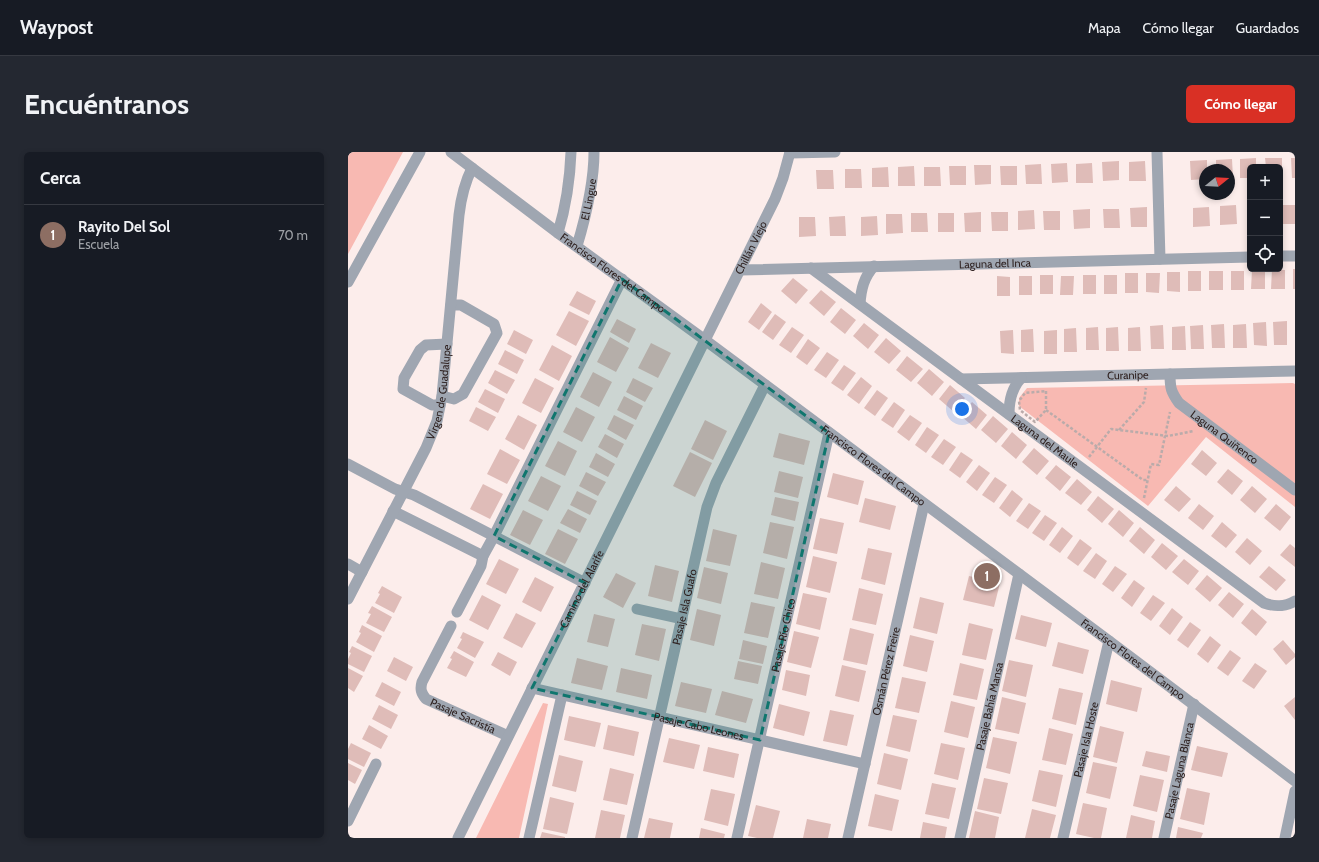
<!DOCTYPE html>
<html lang="es">
<meta charset="utf-8">
<style>
:root{--surface:#171b24;--page:#242831;--text:#f1f3f6;--muted:#9ea1a6;--line:#363941;--accent:#d93025}
body{margin:0;font-family:Cabin,sans-serif;background:var(--page);color:var(--text)}
.controls{position:absolute;right:12px;top:12px;display:grid;overflow:hidden;border-radius:6px;box-shadow:0 2px 6px #0003}
.controls button{width:36px;height:36px;display:grid;place-items:center;padding:0;border:0;border-bottom:1px solid var(--line);background:var(--surface);color:var(--text);font:20px sans-serif}
.compass{position:absolute;left:851px;top:12px;width:36px;height:36px;border-radius:50%;background:var(--surface);box-shadow:0 2px 6px #0003;rotate:72deg}
.you{position:absolute;left:614px;top:257px;width:14px;height:14px;margin:-10px;border:3px solid #fff;border-radius:50%;background:#1a73e8;box-shadow:0 0 0 6px #1a73e833}
.badge{display:grid;place-items:center;width:26px;height:26px;border-radius:50%;background:var(--accent);color:#fff;font-size:13px;font-weight:700}
.pin{position:absolute;translate:-50% -50%;border:2px solid #fff;box-shadow:0 1px 4px #0006}
.list{margin:0;padding:0;list-style:none}
h2{display:flex;justify-content:space-between;align-items:center;height:52px;margin:0;padding:0 16px;font-size:17px}
h2 small{font-size:13px;font-weight:400;color:var(--muted)}
.list li{display:grid;grid-template-columns:26px 1fr auto;gap:12px;align-items:center;box-sizing:border-box;height:60px;padding:0 16px;border-top:1px solid var(--line)}
.list b{display:block;font-size:15px;white-space:nowrap}
.list p{margin:0;font-size:13px;white-space:nowrap;color:var(--muted)}
.list em{font-size:13px;font-style:normal;color:var(--muted)}
.icon{flex:none;width:22px;height:22px;fill:none;stroke:currentColor;stroke-width:2;stroke-linecap:round;stroke-linejoin:round}
.map{position:relative;flex:none;width:947px;height:686px;overflow:hidden;border-radius:6px}
header{display:flex;align-items:center;gap:24px;box-sizing:border-box;height:56px;padding:0 20px;background:var(--surface);border-bottom:1px solid var(--line)}
header strong{font-size:19px}
nav{display:flex;gap:22px;margin-inline-start:auto;font-size:14px}
.intro{display:flex;align-items:center;justify-content:space-between;box-sizing:border-box;height:96px;padding:0 24px}
h1{margin:0;font-size:28px}
.button{padding:10px 18px;border-radius:6px;background:var(--accent);color:#fff;font-size:14px;font-weight:700}
main{display:flex;gap:24px;padding:0 24px}
aside{flex:1;background:var(--surface);border-radius:6px;box-shadow:0 2px 6px #0003}
.map>svg:first-child{display:block}
.green{fill:#f8b9b2}
.building{fill:#dfbcb8}
.lines{fill:none;stroke-linecap:round;stroke-linejoin:round}
.path{stroke:#baabaa;stroke-width:2.5;stroke-dasharray:3 2;stroke-linecap:butt}
.minor{stroke:#9fa6b1;stroke-width:11}
.tertiary{stroke:#9fa6b1;stroke-width:11}
.marked{fill:#0f766e;fill-opacity:0.2;stroke:#0f766e;stroke-width:3;stroke-dasharray:8 5;stroke-linejoin:round}
.labels{text-anchor:middle;dominant-baseline:central;stroke-width:3;stroke-linejoin:round;paint-order:stroke}
.street-label{font-size:11px;fill:#2f2221;stroke:#fcedeb}
</style>
<header>
<strong>Waypost</strong>
<nav><a>Mapa</a><a>Cómo llegar</a><a>Guardados</a></nav>
</header>
<div class="intro"><h1>Encuéntranos</h1><a class="button">Cómo llegar</a></div>
<main>
<aside>
<h2>Cerca<small></small></h2>
<ul class="list">
<li><span class="badge" style="background:#8d6e63">1</span><div><b>Rayito Del Sol</b><p>Escuela</p></div><em>70 m</em></li>
</ul>
</aside>
<div class="map">
<svg width="947" height="686" viewBox="0 0 947 686">
<rect width="100%" height="100%" fill="#fcedeb"/>
<path class="green" d="M0,0H55L0,102Z
M945,231L947,232V355L858,285L800,354L671,254V246L679,236Z
M195,551L200,552L171,686H128Z"/>
<path class="building" d="M908,6V15H902V26H892V7Z
M917,6H934V25H932V15H918Z
M943,6H947V26H944Z
M884,7L885,26H881V18H868V8Z
M859,8V18H857V27L843,28L842,9Z
M771,9V28L755,29L754,10Z
M797,9L798,29H781V10Z
M719,11L720,30L704,31L703,12Z
M744,11L745,31H728V12Z
M693,12L694,32H678L677,13Z
M626,13H643V32L627,33Z
M566,14L567,34H550V15Z
M601,14H618V33H602Z
M652,14H669V33H653Z
M540,15L541,35H524V16Z
M576,15H592L593,34H576Z
M497,17H513L514,36H497Z
M468,18H485L486,37H469Z
M888,53L889,72L872,73V54Z
M900,53H902V75H901Z
M932,53H947V72H932Z
M799,55V75H783L782,56Z
M861,55L862,74L845,75V56Z
M742,57V76L726,77L725,58Z
M755,57H771L772,76H756Z
M686,58L687,77L670,78V59Z
M695,59H712V78H696Z
M633,60V80H617L616,61Z
M643,60H660V79H644Z
M563,61H579L580,80H563Z
M590,61H606V80H590Z
M538,62H554L555,81L538,82Z
M497,64L498,84H482L481,65Z
M529,64L530,83L513,84V65Z
M451,65H467L468,84L451,85Z
M924,117L937,118V137H923Z
M945,117H947V137H945Z
M904,118H917V137H903Z
M840,119H853V139H840Z
M861,119H875V138H861Z
M883,119H896V138H883Z
M819,120H832V140L819,139Z
M777,121H790V141H777Z
M798,121H812L811,141L798,140Z
M692,123H705V142H692Z
M735,123H748V142H735Z
M756,123H769V142H756Z
M649,124L662,125V144H649Z
M671,124H684V143H671Z
M713,124H726L725,143H712Z
M445,126L460,138L448,152L433,139Z
M473,138L488,150L476,164L461,151Z
M229,139L248,149L241,163L221,153Z
M413,151L424,160L411,178L400,170Z
M493,156L508,168L497,182L482,170Z
M221,159L241,169L228,194L208,183Z
M427,162L438,170L425,188L414,180Z
M269,167L288,177L281,191L262,180Z
M939,169V193H926L925,170Z
M918,170L919,194L906,193L905,171Z
M516,171L531,183L520,197L505,184Z
M876,172L877,196H864L863,173Z
M898,172L899,196H885V173Z
M815,173L816,197H803L802,174Z
M855,173L856,197H843L842,174Z
M837,174L838,198H824V175Z
M444,175L456,183L443,201L431,193Z
M750,175L751,198H738V176Z
M770,175L771,199H758V176Z
M792,175L793,199H780V176Z
M728,176L729,200H716V177Z
M685,177L686,200H673V178Z
M166,178L185,188L178,202L159,192Z
M665,178L666,202L653,201L652,179Z
M709,178V202H696V179Z
M262,185L281,196L268,220L249,210Z
M538,186L553,199L541,212L526,200Z
M460,187L472,196L459,213L448,205Z
M303,191L323,201L310,226L290,216Z
M204,193L224,204L211,229L191,218Z
M157,198L176,208L169,222L150,212Z
M479,200L491,208L478,226L466,218Z
M559,204L575,217L563,230L548,218Z
M496,213L508,221L495,239L483,231Z
M581,217L596,230L584,244L569,231Z
M147,218L167,228L159,242L140,231Z
M245,220L264,230L251,255L232,245Z
M513,225L524,234L511,252L499,243Z
M187,226L206,236L193,261L174,251Z
M285,226L305,236L297,250L278,240Z
M602,233L617,246L606,260L591,247Z
M137,237L157,247L150,261L130,250Z
M529,238L540,246L527,264L516,256Z
M276,244L295,254L288,268L269,258Z
M546,250L557,258L545,276L533,268Z
M624,250L639,263L628,277L613,264Z
M128,255L148,265L140,279L121,269Z
M228,255L247,265L234,290L215,280Z
M170,263L189,273L176,298L157,287Z
M266,263L286,273L278,288L259,277Z
M562,263L574,271L561,289L549,280Z
M645,264L660,277L648,291L633,278Z
M357,268L379,279L365,308L343,297Z
M579,275L591,283L578,301L567,293Z
M664,280L679,293L668,307L653,294Z
M431,281L462,289L456,313L425,305Z
M257,282L276,292L269,306L250,295Z
M596,287L608,295L595,313L583,305Z
M210,289L229,299L217,324L197,314Z
M686,296L701,309L689,323L674,310Z
M152,297L172,308L159,332L139,322Z
M854,298L869,311L858,324L843,312Z
M342,300L364,311L347,345L325,334Z
M613,300L625,308L612,326L601,318Z
M248,301L267,312L260,325L241,315Z
M631,313L642,321L629,339L618,330Z
M708,313L723,325L712,339L697,326Z
M880,317L895,329L884,343L869,330Z
M431,319L455,325L450,346L426,340Z
M238,320L258,330L250,344L231,334Z
M485,321L516,329L510,353L479,345Z
M193,324L213,334L200,359L180,349Z
M647,325L659,333L646,351L634,343Z
M729,327L744,340L733,353L717,341Z
M135,332L155,342L142,367L122,357Z
M828,334L843,347L831,360L816,348Z
M904,334L919,347L907,361L892,348Z
M664,338L675,347L662,365L651,356Z
M229,339L249,349L242,363L222,353Z
M750,344L766,357L754,371L739,358Z
M427,345L451,350L447,369L423,363Z
M517,346L548,354L542,378L511,370Z
M681,351L693,359L680,377L668,369Z
M851,352L866,364L855,378L840,366Z
M928,352L943,365L932,379L916,366Z
M220,357L239,367L232,381L212,371Z
M175,358L195,368L182,393L162,383Z
M771,358L786,371L775,385L760,372Z
M697,363L709,371L696,389L684,381Z
M472,366L496,371L489,402L465,397Z
M422,370L446,375L439,407L415,401Z
M874,370L889,383L878,396L863,384Z
M714,375L725,384L712,401L701,393Z
M792,375L807,388L796,402L781,389Z
M210,377L230,387L217,412L197,402Z
M365,377L389,383L382,414L358,409Z
M899,386L914,399L902,413L887,400Z
M732,387L744,396L730,414L719,406Z
M814,391L830,404L818,418L803,405Z
M942,392L947,396V415L932,403Z
M520,396L544,401L537,433L513,427Z
M748,401L759,409L747,427L735,419Z
M465,404L489,410L482,441L458,435Z
M151,407L171,417L158,442L138,432Z
M836,407L851,419L840,433L824,420Z
M413,410L437,416L430,447L406,442Z
M307,413L331,419L324,450L300,444Z
M767,414L779,422L765,440L754,432Z
M921,414L938,428L928,439L911,425Z
M356,415L380,421L373,452L349,446Z
M268,421L288,431L275,456L255,445Z
M859,423L874,436L862,450L847,437Z
M621,424L652,431L646,455L615,448Z
M187,425L206,435L193,460L174,450Z
M786,428L797,436L784,455L773,446Z
M34,434L54,445L46,461L27,451L32,442L30,441Z
M511,436L535,442L528,473L504,468Z
M881,440L896,452L885,466L870,453Z
M455,441L479,446L472,478L448,472Z
M134,443L153,453L140,478L121,468Z
M805,443L817,451L803,469L792,461Z
M572,445L596,451L589,482L565,476Z
M403,450L427,455L420,486L396,481Z
M24,454L44,465L36,480L18,471L23,462L20,461Z
M824,456L835,465L822,483L811,474Z
M349,457L373,463L366,494L342,488Z
M904,457L919,470L908,484L893,471Z
M168,461L188,471L174,496L155,486Z
M246,462L267,467L260,495L239,490Z
M673,463L704,471L698,495L667,487Z
M842,470L853,478L840,496L829,488Z
M621,471L645,477L638,508L614,503Z
M294,472L318,477L311,509L287,503Z
M14,473L34,484L26,500L8,490L13,481L11,480Z
M502,476L526,482L519,513L495,508Z
M446,479L471,485L463,516L439,510Z
M115,480L136,490L127,506L109,496L114,487L112,486Z
M562,483L586,489L579,520L555,514Z
M862,484L873,493L860,511L849,502Z
M395,488L419,494L415,512L391,507Z
M935,488L947,502V505L938,513L925,497Z
M710,490L741,498L735,522L704,514Z
M4,494L24,504L16,520L0,512V507L3,501L1,500Z
M882,498L893,506L880,524L869,516Z
M106,499L126,510L118,525L99,516L104,507L102,506Z
M150,500L169,510L162,524L143,513Z
M46,505L65,515L58,529L39,519Z
M229,506L260,514L254,538L223,531Z
M661,508L685,513L678,545L654,539Z
M390,509L414,514L410,532L386,527Z
M612,511L636,517L629,548L605,543Z
M907,511L919,519L906,537L894,529Z
M494,513L518,519L511,550L487,544Z
M0,516L15,524L6,540L0,536Z
M273,516L304,523L299,547L268,540Z
M438,518L462,523L458,544L434,538Z
M554,525L578,530L571,561L547,556Z
M763,528L794,536L789,560L758,552Z
M34,530L53,540L46,554L27,544Z
M333,530L364,537L358,561L327,554Z
M711,536L735,541L728,573L704,567Z
M374,539L405,547L398,571L367,563Z
M654,545L678,551L671,582L647,577Z
M947,545V568L936,554Z
M603,549L627,555L620,586L596,580Z
M431,552L462,560L456,584L425,576Z
M31,553L50,563L43,577L24,567Z
M482,558L506,563L499,594L475,589Z
M545,563L569,568L562,600L538,594Z
M221,564L253,571L247,595L216,588Z
M21,573L40,584L33,597L14,587Z
M260,573L291,580L286,604L255,597Z
M752,574L776,580L769,611L745,605Z
M701,576L725,582L718,613L694,608Z
M645,585L669,590L662,622L638,616Z
M321,586L352,593L346,617L315,610Z
M3,591L23,601L16,615L0,607V597Z
M593,591L617,596L610,628L586,622Z
M849,594L880,601L874,625L843,618Z
M360,595L391,602L386,626L355,619Z
M798,599L822,604L819,620L794,614Z
M536,601L560,607L553,638L529,632Z
M211,603L235,609L228,640L204,634Z
M745,610L769,615L762,647L738,641Z
M0,611L14,618L7,632L0,628Z
M262,616L286,622L279,653L255,648Z
M691,618L715,623L708,655L684,649Z
M792,623L816,628L809,660L785,654Z
M636,626L660,631L653,662L629,657Z
M584,631L608,636L601,667L577,662Z
M839,636L862,641L856,673L832,667Z
M363,637L387,642L380,674L356,668Z
M527,642L551,648L544,679L520,674Z
M202,645L226,651L219,682L195,677Z
M735,651L759,656L753,686H746L728,682Z
M408,653L432,659L425,686H409L400,684Z
M684,657L708,663L702,686H677Z
M253,658L277,663L272,686H247Z
M627,659L651,665L647,686H621Z
M783,663L807,669L804,686H778Z
M301,666L325,671L322,686H296Z
M459,667L483,672L480,686H455Z
M575,670L599,675L597,686H572Z
M830,675L855,681L853,686H828Z
M353,676L377,682L376,686H351Z
M194,680L217,685V686H192Z"/>
<g class="lines">
<path class="path" d="M698,239V258L687,270L672,258L671,249L677,241Z
M698,258L795,328H799
M771,278L796,250L798,236
M741,305L763,277L820,284L846,279
M796,346L803,312L811,313L822,260"/>
<g class="minor">
<path id="s1" d="M103,0L210,81L357,188L761,489L947,629"/>
<path d="M809,0L812,107"/>
<path d="M442,1L487,0"/>
<path d="M210,81C218,54 222,28 223,0"/>
<path id="s2" d="M229,94C238,64 246,32 246,0"/>
<path d="M932,104H947"/>
<path id="s3" d="M463,116L916,451C927,455 936,455 947,449"/>
<path id="s4" d="M392,118L902,105"/>
<path d="M0,130L72,0"/>
<path d="M512,152C513,137 516,125 526,114"/>
<path id="s5" d="M822,222C822,236 823,240 831,251L947,338"/>
<path id="s6" d="M613,227L947,219"/>
<path d="M94,244L106,247L115,242L149,181L146,172L113,153H103"/>
<path d="M92,253H84L55,237L56,226L72,198L78,193L99,192"/>
<path d="M661,262C661,248 664,236 673,226"/>
<path d="M0,312L47,337L66,343L237,431"/>
<path d="M45,359L135,404"/>
<path d="M0,412L14,420"/>
<path id="s7" d="M0,447L78,296L89,269L94,244L111,63C113,46 116,32 124,16"/>
<path d="M289,457L334,467"/>
<path d="M109,460L133,414L135,404L146,384L274,127"/>
<path id="s8" d="M103,474L74,530C72,537 73,541 78,547L160,584"/>
<path id="s9" d="M184,536L517,612"/>
<path d="M0,669L28,612"/>
<path id="s10" d="M110,686L427,47L435,26L442,0"/>
<path d="M181,686L214,543"/>
<path id="s11" d="M284,686L359,355L368,331L417,233"/>
<path id="s12" d="M389,686L481,281"/>
<path id="s13" d="M500,686L576,352"/>
<path id="s14" d="M612,686L671,422"/>
<path id="s15" d="M715,686L761,489"/>
<path id="s16" d="M816,686L846,552"/>
</g>
<path class="tertiary" d="M937,686L947,639"/>
</g>
<path class="marked" d="M274,127L481,281L412,588L184,536L237,431L146,384Z"/>
<g class="labels">
<g class="street-label">
<text stroke="none"><textPath href="#s2" startOffset="48">El Lingue</textPath></text>
<text stroke="none"><textPath href="#s10" startOffset="659">Chillán Viejo</textPath></text>
<text stroke="none"><textPath href="#s4" startOffset="255">Laguna del Inca</textPath></text>
<text stroke="none"><textPath href="#s1" startOffset="202">Francisco Flores del Campo</textPath></text>
<text stroke="none"><textPath href="#s6" startOffset="167">Curanipe</textPath></text>
<text stroke="none"><textPath href="#s7" startOffset="228">Virgen de Guadalupe</textPath></text>
<text stroke="none"><textPath href="#s5" startOffset="88">Laguna Quiñenco</textPath></text>
<text stroke="none"><textPath href="#s3" startOffset="291">Laguna del Maule</textPath></text>
<text stroke="none"><textPath href="#s1" startOffset="526">Francisco Flores del Campo</textPath></text>
<text stroke="none"><textPath href="#s10" startOffset="278">Camino del Alarife</textPath></text>
<text stroke="none"><textPath href="#s11" startOffset="237">Pasaje Isla Guafo</textPath></text>
<text stroke="none"><textPath href="#s12" startOffset="208">Pasaje Río Chico</textPath></text>
<text stroke="none"><textPath href="#s1" startOffset="850">Francisco Flores del Campo</textPath></text>
<text stroke="none"><textPath href="#s13" startOffset="171">Osmán Pérez Freire</textPath></text>
<text stroke="none"><textPath href="#s14" startOffset="135">Pasaje Bahía Mansa</textPath></text>
<text stroke="none"><textPath href="#s8" startOffset="122">Pasaje Sacristía</textPath></text>
<text stroke="none"><textPath href="#s9" startOffset="171">Pasaje Cabo Leones</textPath></text>
<text stroke="none"><textPath href="#s15" startOffset="101">Pasaje Isla Hoste</textPath></text>
<text stroke="none"><textPath href="#s16" startOffset="69">Pasaje Laguna Blanca</textPath></text>
</g>
</g>
</svg>
<div class="controls">
<button>+</button>
<button>−</button>
<button><svg class="icon" aria-label="locate" viewBox="0 0 24 24"><circle cx="12" cy="12" r="6"/><path d="M12 2v4M12 18v4M2 12h4M18 12h4"/></svg></button>
</div>
<svg class="compass" viewBox="-18 -18 36 36"><path d="M0-13l5 13h-10z" fill="#e53935"/><path d="M0 13l5-13h-10z" fill="#9ea1a6"/></svg>
<div class="you"></div>
<div class="pin badge" style="left:639px;top:424px;background:#8d6e63">1</div>
</div>
</main>
